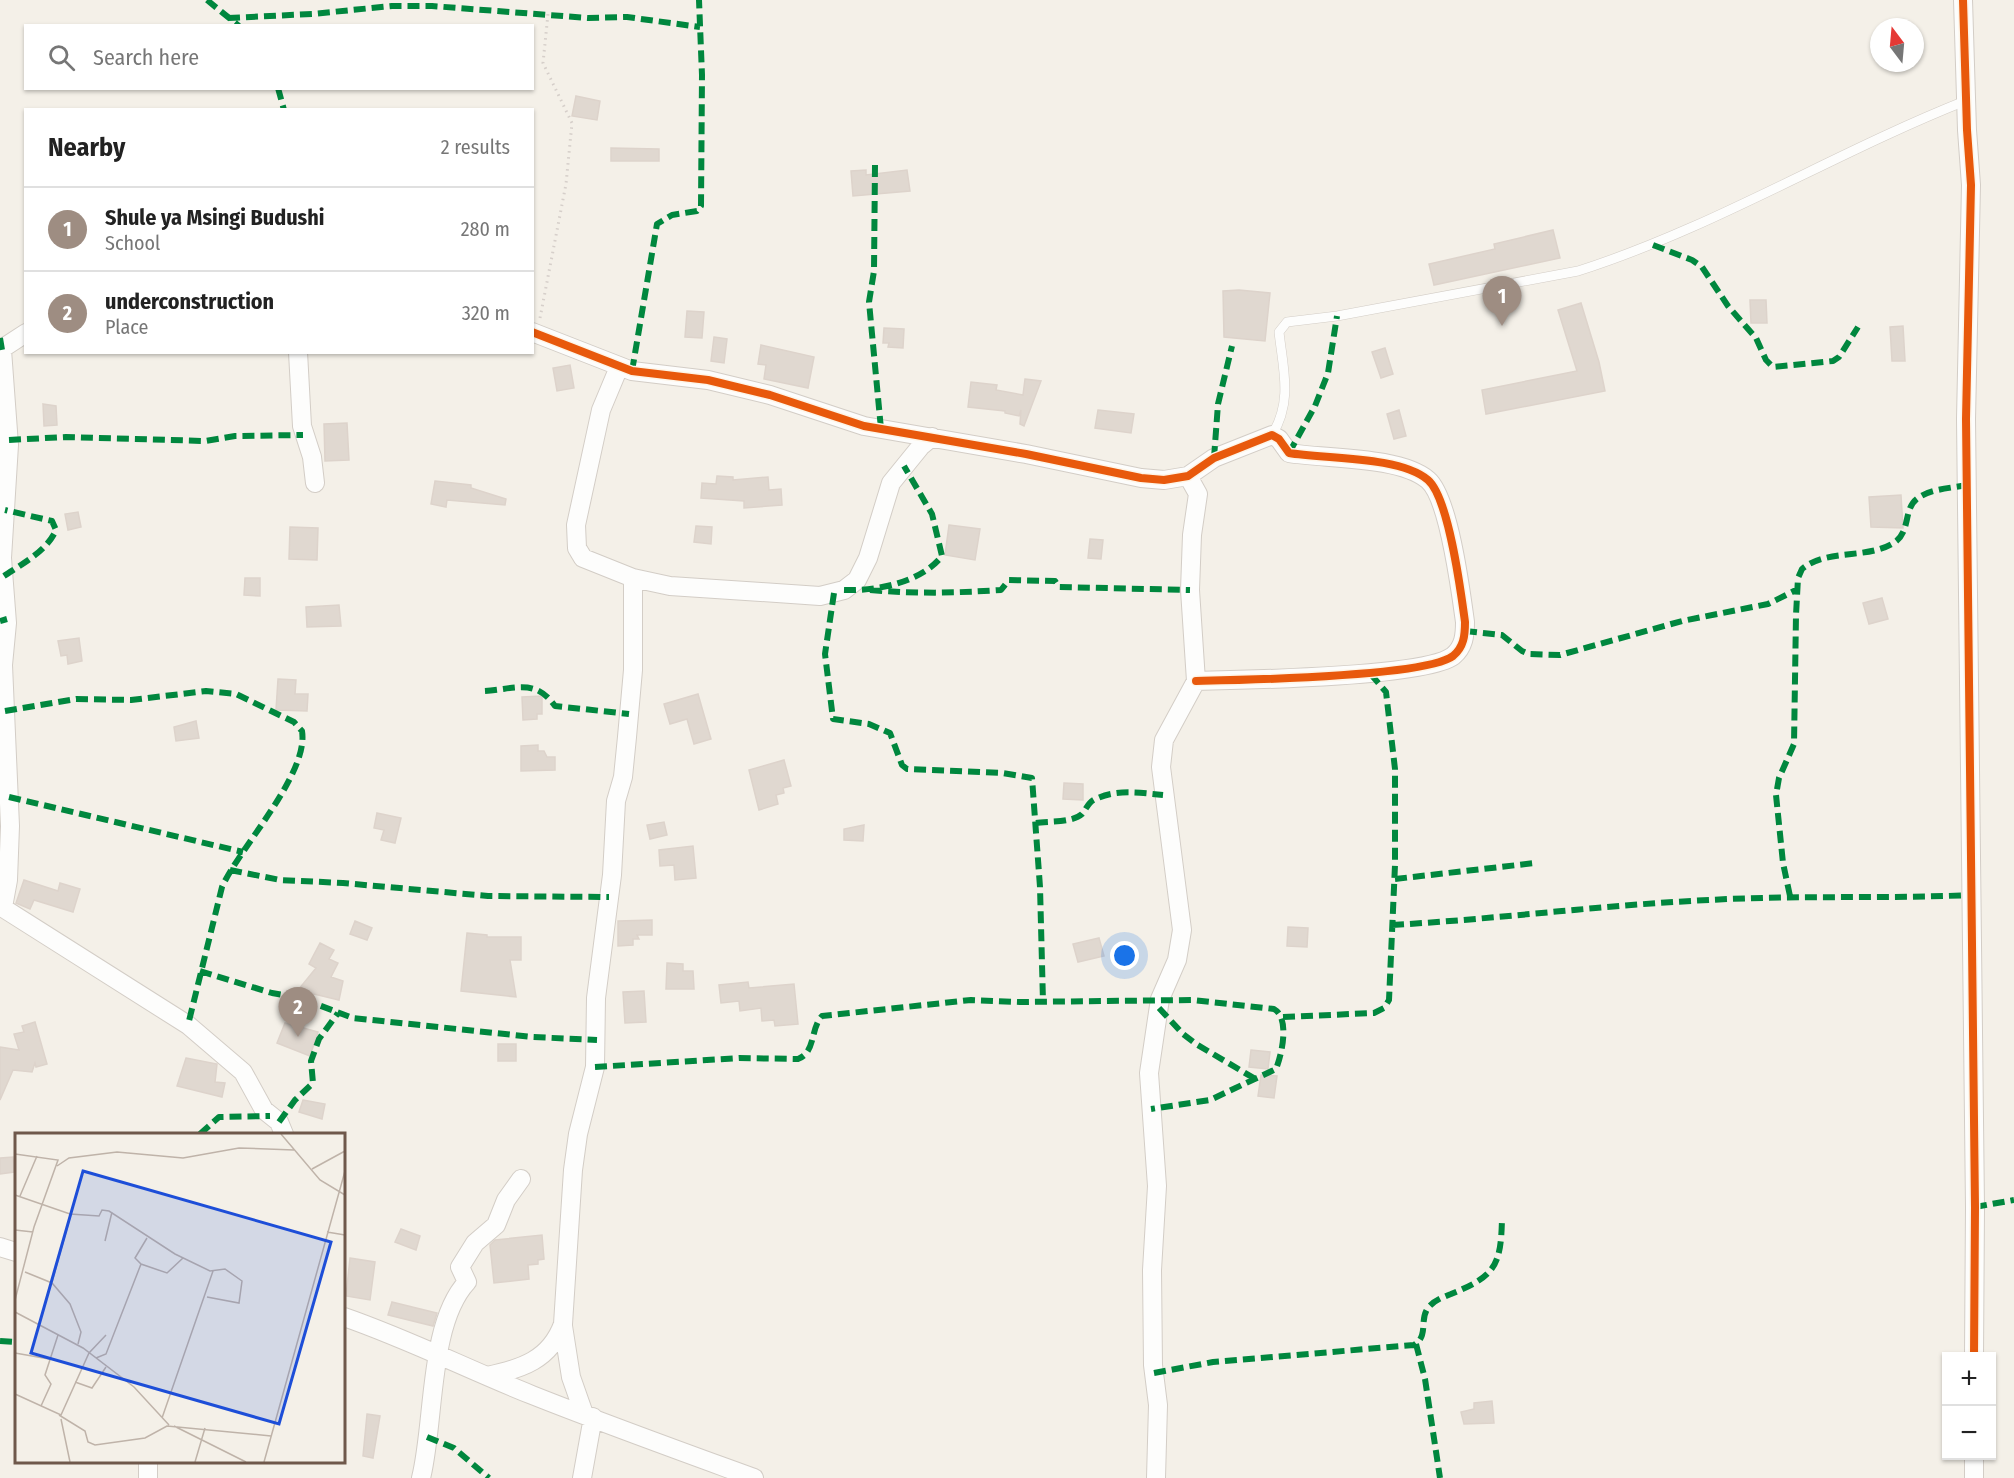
<!DOCTYPE html>
<meta charset="utf-8">
<style>
:root{--surface:#fff;--page:#f6f6f6;--text:#222;--muted:#767676;--line:#e0e0e0;--accent:#9e8d82}
body{margin:0;font-family:"Fira Sans Condensed",sans-serif;background:var(--page);color:var(--text)}
.controls{position:absolute;right:18px;bottom:18px;display:grid;overflow:hidden;border-radius:0px;box-shadow:0 2px 4px #0004}
.controls button{width:54px;height:54px;display:grid;place-items:center;padding:0;border:0;border-bottom:2px solid var(--line);background:var(--surface);color:var(--text);font:30px sans-serif}
.compass{position:absolute;left:1870px;top:18px;width:54px;height:54px;border-radius:50%;background:var(--surface);box-shadow:0 2px 4px #0004;rotate:344deg}
.you{position:absolute;left:1125px;top:956px;width:21px;height:21px;margin:-15px;border:4px solid #fff;border-radius:50%;background:#1a73e8;box-shadow:0 0 0 9px #1a73e833}
.badge{display:grid;place-items:center;width:39px;height:39px;border-radius:50%;background:var(--accent);color:#fff;font-size:20px;font-weight:700}
.pin{position:absolute;translate:-50% -50px;filter:drop-shadow(0 2px 3px #0008)}
.pin::after{content:'';position:absolute;top:32px;width:21px;height:18px;background:inherit;clip-path:polygon(0 0,100% 0,50% 100%)}
.list{margin:0;padding:0;list-style:none}
h2{display:flex;justify-content:space-between;align-items:center;height:78px;margin:0;padding:0 24px;font-size:26px}
h2 small{font-size:20px;font-weight:400;color:var(--muted)}
.list li{display:grid;grid-template-columns:39px 1fr auto;gap:18px;align-items:center;box-sizing:border-box;height:84px;padding:0 24px;border-top:2px solid var(--line)}
.list b{display:block;font-size:22px;white-space:nowrap}
.list p{margin:0;font-size:20px;white-space:nowrap;color:var(--muted)}
.list em{font-size:20px;font-style:normal;color:var(--muted)}
.icon{flex:none;width:33px;height:33px;fill:none;stroke:currentColor;stroke-width:2;stroke-linecap:round;stroke-linejoin:round}
.map{position:relative;flex:none;width:2014px;height:1478px;overflow:hidden}
.search{position:absolute;background:var(--surface);box-shadow:0 2px 4px #0004;left:24px;top:24px;width:510px;height:66px;display:flex;align-items:center;gap:15px;box-sizing:border-box;padding:0 21px;border-radius:0px;color:var(--muted);font-size:22px}
.panel{position:absolute;background:var(--surface);box-shadow:0 2px 4px #0004;left:24px;top:108px;width:510px;height:246px;border-radius:0px}
.map>svg:first-child{display:block}
.building{fill:#e0d8d0;stroke:#ddd3cb;stroke-width:1.5}
.lines{fill:none;stroke-linecap:round;stroke-linejoin:round}
.service-casing{stroke:#d3cdc6;stroke-width:10}
.minor-casing{stroke:#d3cdc6;stroke-width:20}
.path{stroke:#d6cfca;stroke-width:3;stroke-dasharray:1.5 4.5;stroke-linecap:butt}
.service{stroke:#fdfdfc;stroke-width:9}
.minor{stroke:#fdfdfc;stroke-width:18}
.quiet{stroke:#00873e;stroke-width:6;stroke-dasharray:12 6;stroke-linecap:butt}
.cycleway-casing{stroke:#fdf5e8;stroke-width:11}
.cycleway{stroke:#e8590c;stroke-width:8}
.inset-road{fill:none;stroke:#bfb3a9;stroke-width:1.5}
.view{fill:#1d4ed8;fill-opacity:0.15;stroke:#1d4ed8;stroke-width:3}
.inset-edge{fill:none;stroke:#6f584b;stroke-width:3}
</style>
<div class="map">
<svg width="2014" height="1478" viewBox="0 0 2014 1478">
<rect width="100%" height="100%" fill="#f4f0e8"/>
<path class="building" d="M576,96L600,101L597,120L572,116Z
M611,148L659,149V161H611Z
M866,170V175L907,170L910,191L853,196L851,171Z
M1553,230L1560,258L1434,285L1429,264L1495,249L1494,244Z
M1239,290L1270,293L1265,341L1224,337L1223,291Z
M1750,300H1766L1767,323H1751Z
M1581,303L1599,362L1605,391L1486,414L1482,390L1577,371L1558,310Z
M687,311L704,312L702,338L685,337Z
M1903,326L1905,361H1892L1890,327Z
M884,328L904,329L903,348L888,347L889,343H883Z
M714,337L727,339L724,363L711,361Z
M761,345L814,357L808,388L764,379L766,365L758,364Z
M1385,348L1393,374L1381,378L1372,352Z
M570,365L574,388L557,391L553,368Z
M1025,379L1041,381L1024,426L1020,424L1021,410L1019,416L1005,413V411L968,407L971,382L997,385L996,390L1023,395Z
M43,404L56,406L57,425L44,426Z
M1098,410L1134,414L1131,433L1095,428Z
M1399,410L1406,436L1394,439L1387,414Z
M347,423L349,460L325,461L324,424Z
M717,476L733,477V480L768,477L769,490L781,489L782,505L744,508V501L701,498L702,483L716,484Z
M435,481L471,485V488L506,499L505,505L447,500L446,507L431,504Z
M1901,495L1903,528L1871,527L1869,497Z
M78,512L81,527L68,530L65,514Z
M949,525L980,529L975,560L945,555Z
M696,526L712,527L711,544L694,542Z
M290,527L318,528L317,560L289,559Z
M1090,539L1103,540L1101,559L1088,558Z
M245,578H260V596L244,595Z
M1882,598L1888,619L1869,624L1863,603Z
M339,605L341,626L307,627L306,607Z
M79,638L82,661L68,664L67,655L61,656L58,641Z
M278,679L296,680L295,694H308L307,711L276,710Z
M698,694L711,739L694,744L687,719L670,724L664,704Z
M542,696V714H537V719L523,720L522,697Z
M196,721L199,738L176,741L174,727Z
M538,745V751H544L547,757H555V770L521,771V746Z
M784,760L791,786L783,788L784,793L776,795L778,804L759,810L749,770Z
M1064,783L1083,784V800L1063,799Z
M377,813L401,818L395,843L381,840L384,830L374,828Z
M664,822L667,835L650,839L647,825Z
M864,825L863,841L844,840V829Z
M693,846L696,878L675,880L674,865L660,866L659,850Z
M24,880L58,891L60,883L80,889L73,912L34,900L30,909L16,903Z
M652,920V935H637L639,939H633V945L618,946V921Z
M355,921L372,928L367,940L350,934Z
M1288,927L1308,928L1307,947L1287,946Z
M467,933L487,935V937H521V960H510L516,997L461,991Z
M1099,938L1104,956L1078,962L1073,944Z
M320,943L334,950L329,959L338,963L331,977L343,981L339,1000L314,994L310,999L298,990L316,968L309,964Z
M667,963L683,964V971H693L694,989H666Z
M748,982L749,988L794,984L798,1024L775,1026L774,1020L762,1021L761,1008L740,1011L739,1001L721,1003L719,985Z
M644,991L646,1022L625,1023L623,992Z
M35,1022L47,1064L36,1067L35,1063L32,1072L13,1070L0,1100V1047L19,1050L14,1034L24,1032L22,1026Z
M285,1023L318,1032L310,1056L277,1043Z
M498,1044H516V1061H498Z
M1251,1050L1270,1052L1268,1069L1249,1067Z
M186,1058L217,1064L215,1082L225,1083L222,1097L177,1086Z
M1261,1075L1277,1076L1274,1098L1258,1096Z
M303,1100L325,1104L322,1119L299,1112Z
M13,1157L14,1172L0,1174V1158Z
M401,1229L420,1236L416,1250L395,1242Z
M542,1235L544,1259L538,1260V1264L528,1265L529,1279L494,1283L490,1245L495,1240Z
M350,1258L375,1262L370,1300L346,1296Z
M392,1302L437,1313L433,1326L388,1315Z
M1492,1401L1494,1423L1464,1424L1461,1412L1474,1409V1403Z
M367,1414L380,1416L373,1458L363,1456Z"/>
<g class="lines">
<g class="service-casing">
<path id="service" d="M1272,435C1293,401 1283,369 1279,332L1287,322L1337,316L1578,271C1713,228 1834,153 1965,101"/>
</g>
<g class="minor-casing">
<path id="minor" d="M1963,0L1967,130L1971,185L1966,419L1975,1207L1974,1356
M532,332L632,371L708,380L770,395L864,426L1026,454L1141,478L1164,480L1188,476L1214,458L1272,435L1279,439L1289,453C1325,459 1400,456 1428,480C1449,498 1461,593 1465,622C1465,635 1464,647 1453,656C1425,677 1240,680 1196,681
M0,350L26,333
M2,350L9,445L2,558L7,623L3,665L10,826L8,880L3,907
M298,352L302,426L312,457L315,483
M619,367L601,410L576,525L577,548L583,558L633,578L670,586L761,592L820,596L844,590L857,580L868,558L891,483L921,446L932,437
M0,906L188,1025L243,1072L264,1110L279,1122L284,1134
M0,1247L16,1252
M344,1317C408,1339 469,1370 532,1395C605,1424 680,1451 754,1478
M563,1326L571,1377L584,1414
M487,1376C521,1369 550,1360 563,1324L573,1170L578,1134L595,1067L596,998L612,875L616,801L623,777L627,737L633,670V578
M1974,1456V1478
M148,1478V1462
M421,1478C435,1423 428,1324 467,1282L460,1267L475,1243L496,1225L506,1200L521,1179
M582,1478L593,1417
M1156,1478L1158,1405L1153,1365L1152,1270L1157,1186L1149,1073L1160,999L1177,960L1182,930L1161,767L1164,740L1196,681L1190,590L1192,535L1198,494L1188,476"/>
</g>
<path class="path" d="M432,6V0
M540,318L566,184L572,123L543,63L548,14"/>
<use href="#service" class="service"/>
<use href="#minor" class="minor"/>
<path class="quiet" d="M207,0L239,26
M228,18L312,14L392,6H432L588,18L627,17L700,27
M278,88L284,110
M875,165L874,271L869,302L881,429
M1653,245L1692,260L1702,267L1728,306L1756,338L1766,360L1773,367L1833,361L1839,357L1858,327
M0,338L2,350
M632,371L657,224L672,215L697,211L701,206L702,75L699,0
M9,440L66,437L205,441L235,436L303,435
M1289,453L1315,406L1328,373L1337,316
M1214,458L1218,404L1232,346
M4,576C22,564 47,551 56,530L52,521L5,510
M844,590C876,591 921,583 942,556L932,514L904,466
M870,590C916,594 955,593 1001,590L1009,580L1055,581L1059,587L1190,590
M834,593L825,654L833,719L869,724L890,733L902,765L907,769L1002,773L1032,778L1040,887L1043,1002
M0,621L7,619
M1465,631L1502,635L1522,651L1529,654L1560,655L1682,621L1768,604L1798,589
M485,691C516,689 535,678 555,706L629,714
M5,711L76,699L131,700L206,691L236,694L294,722L302,731C309,774 240,847 222,887L188,1025
M9,797L243,852
M1036,823C1048,821 1072,823 1082,814C1088,807 1088,801 1098,798C1119,789 1141,793 1163,795
M230,870L280,880L343,883L488,896L609,897
M1395,879L1535,863
M1790,896L1783,863L1776,795L1779,778L1794,744L1796,615L1798,578L1802,569C1827,548 1868,560 1895,542C1911,531 1903,508 1918,498C1930,489 1952,488 1967,485
M1392,925C1498,919 1603,905 1709,900C1796,895 1884,899 1972,895
M200,971L272,993L300,998L353,1018L533,1037L597,1040
M1159,1008L1183,1034L1196,1044L1257,1080
M1283,1017L1374,1013L1384,1008L1389,1000L1395,865V769L1386,692L1368,671
M595,1067L739,1058L798,1059C816,1052 810,1029 822,1016L971,1000L1020,1002L1193,1000L1274,1009C1290,1018 1282,1054 1276,1069L1210,1100L1151,1109
M279,1122L295,1100L313,1083L311,1061L319,1039L338,1013
M200,1134L219,1117L270,1116
M1975,1207L2014,1200
M0,1341L16,1342
M1416,1344L1425,1379L1440,1478
M1154,1373L1213,1362L1414,1345C1429,1336 1419,1320 1428,1308C1433,1301 1443,1297 1451,1294C1496,1276 1501,1265 1502,1218
M427,1437L454,1448L489,1478"/>
<g class="cycleway-casing">
<path id="cycleway" d="M1963,0L1967,130L1971,185L1966,419L1975,1207L1974,1356
M532,332L632,371L708,380L770,395L864,426L1026,454L1141,478L1164,480L1188,476L1214,458L1272,435L1279,439L1289,453C1325,459 1400,456 1428,480C1449,498 1461,593 1465,622C1465,635 1464,647 1453,656C1425,677 1240,680 1196,681"/>
</g>
<use href="#cycleway" class="cycleway"/>
</g>
<g transform="translate(15 1133)">
<rect width="330" height="330" fill="#f4f0e8"/>
<path class="inset-road" d="M266,1L305,47L330,62M0,21L43,27L19,94L0,167M42,33L54,25L102,19L168,25L224,15L279,17M297,36L330,18M0,62L55,81L84,83L87,77L94,78L160,121L195,138L210,136L227,148L224,170L192,164M5,63L22,23M0,97L18,99M312,99L330,102M132,105L120,125L126,131L152,140L168,125M90,108L97,79M10,139L37,150L55,171L66,199L63,211M37,149L56,81M0,179L68,215L119,254L154,292M0,220L34,226M81,225L91,221L126,131M60,249L77,255L91,234M0,261L46,282L74,220L91,202M26,273L36,251L30,242L43,202M44,282L70,298L73,309L80,312L130,305L152,293L256,303M147,285L198,138M46,286L55,329M159,293L231,329M180,329L190,295M249,329L330,38"/>
<path class="view" d="M68,38L316,109L264,291L16,220Z"/>
<rect width="330" height="330" class="inset-edge"/>
</g>
</svg>
<div class="controls">
<button>+</button>
<button>−</button>
</div>
<svg class="compass" viewBox="-18 -18 36 36"><path d="M0-13l5 13h-10z" fill="#e53935"/><path d="M0 13l5-13h-10z" fill="#767676"/></svg>
<div class="you"></div>
<div class="pin badge" style="left:1502px;top:326px">1</div>
<div class="pin badge" style="left:298px;top:1037px">2</div>
<div class="search"><svg class="icon" aria-label="search" viewBox="0 0 24 24"><circle cx="10" cy="10" r="6"/><path d="M15 15l6 6"/></svg>Search here</div>
<section class="panel">
<h2>Nearby<small>2 results</small></h2>
<ul class="list">
<li><span class="badge">1</span><div><b>Shule ya Msingi Budushi</b><p>School</p></div><em>280 m</em></li>
<li><span class="badge">2</span><div><b>underconstruction</b><p>Place</p></div><em>320 m</em></li>
</ul>
</section>
</div>
